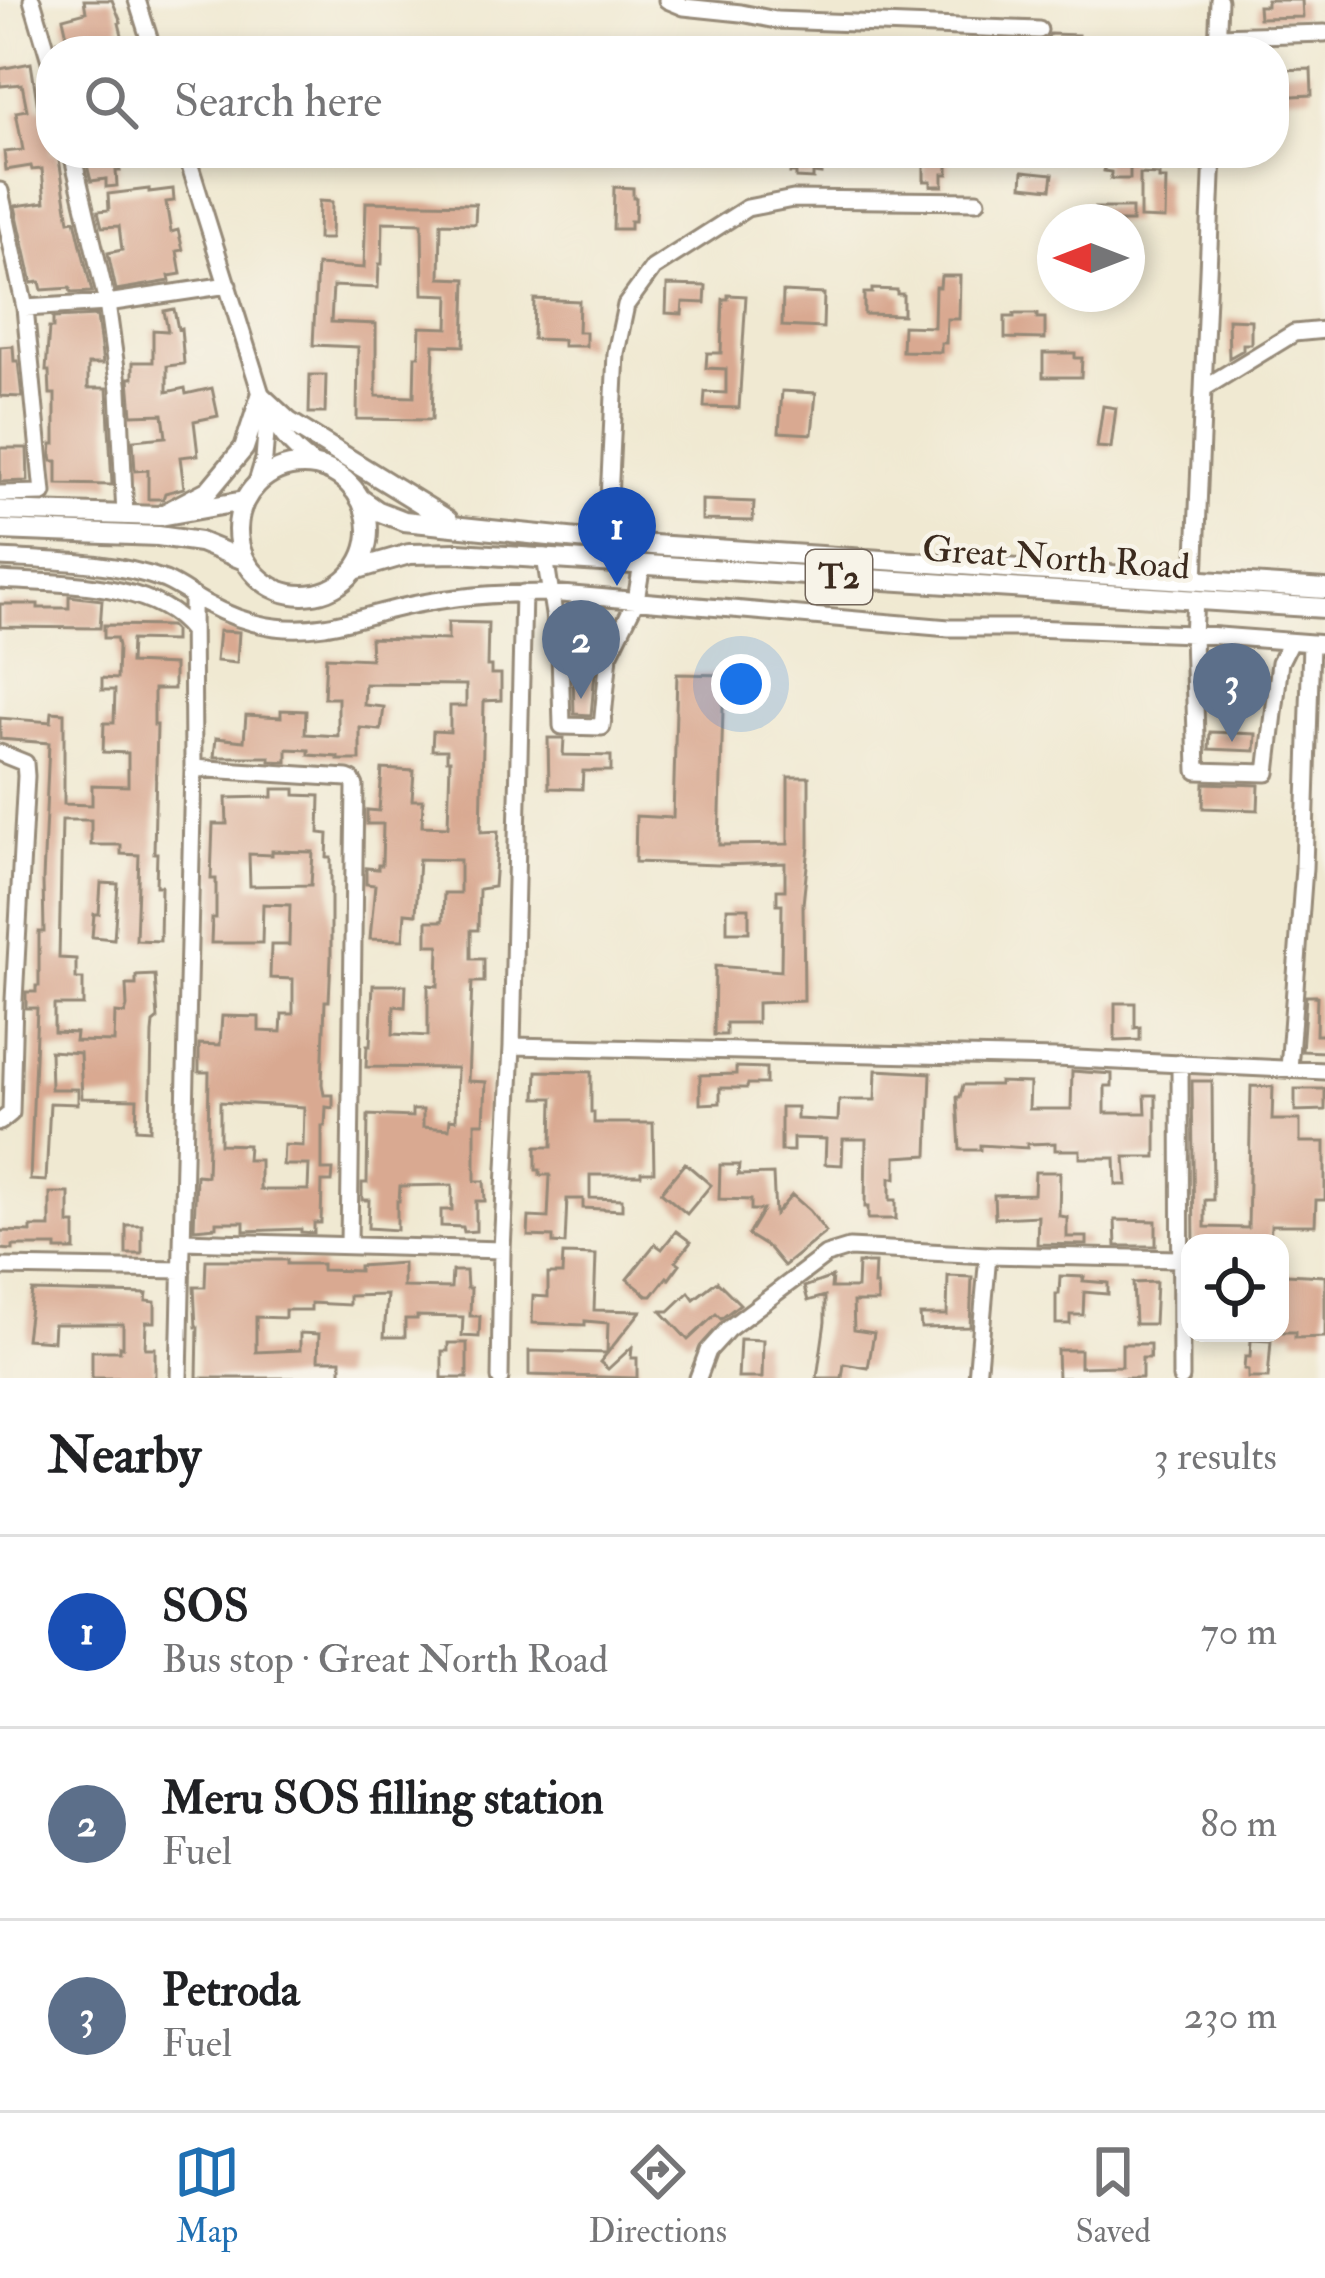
<!DOCTYPE html>
<meta charset="utf-8">
<style>
:root{--surface:#fff;--page:#f2f2f2;--text:#202124;--muted:#757577;--line:#e0e0e0;--accent:#1f6fb2}
body{margin:0;font-family:"IM FELL Double Pica",serif;background:var(--page);color:var(--text)}
.controls{position:absolute;right:36px;bottom:36px;display:grid;overflow:hidden;border-radius:24px;box-shadow:0 6px 18px #0003}
.controls button{width:108px;height:108px;display:grid;place-items:center;padding:0;border:0;border-bottom:3px solid var(--line);background:var(--surface);color:var(--text);font:60px sans-serif}
.compass{position:absolute;left:1037px;top:204px;width:108px;height:108px;border-radius:50%;background:var(--surface);box-shadow:0 6px 18px #0003;rotate:270deg}
.you{position:absolute;left:741px;top:684px;width:42px;height:42px;margin:-30px;border:9px solid #fff;border-radius:50%;background:#1a73e8;box-shadow:0 0 0 18px #1a73e833}
.badge{display:grid;place-items:center;width:78px;height:78px;border-radius:50%;background:var(--accent);color:#fff;font-size:39px;font-weight:700}
.pin{position:absolute;translate:-50% -99px;filter:drop-shadow(0 3px 6px #0008)}
.pin::after{content:'';position:absolute;top:63px;width:42px;height:36px;background:inherit;clip-path:polygon(0 0,100% 0,50% 100%)}
.list{margin:0;padding:0;list-style:none}
h2{display:flex;justify-content:space-between;align-items:center;height:156px;margin:0;padding:0 48px;font-size:51px}
h2 small{font-size:39px;font-weight:400;color:var(--muted)}
.list li{display:grid;grid-template-columns:78px 1fr auto;gap:36px;align-items:center;box-sizing:border-box;height:192px;padding:0 48px;border-top:3px solid var(--line)}
.list b{display:block;font-size:45px;white-space:nowrap}
.list p{margin:0;font-size:39px;white-space:nowrap;color:var(--muted)}
.list em{font-size:39px;font-style:normal;color:var(--muted)}
.icon{flex:none;width:66px;height:66px;fill:none;stroke:currentColor;stroke-width:2;stroke-linecap:round;stroke-linejoin:round}
.map{position:relative;flex:none;width:1325px;height:1378px;overflow:hidden}
.search{position:absolute;background:var(--surface);box-shadow:0 6px 18px #0003;left:36px;right:36px;top:36px;height:132px;display:flex;align-items:center;gap:30px;box-sizing:border-box;padding:0 42px;border-radius:48px;color:var(--muted);font-size:45px}
.sheet{height:732px;background:var(--surface)}
nav{display:flex;justify-content:space-around;align-items:center;box-sizing:border-box;height:168px;border-top:3px solid var(--line);background:var(--surface);font-size:33px;color:var(--muted)}
nav a{display:grid;justify-items:center;gap:6px}
nav .on{color:var(--accent)}
.map>svg:first-child{display:block}
.building{fill:#d9a991;fill-rule:evenodd}
.lines{fill:none;stroke-linecap:round;stroke-linejoin:round}
.minor-casing{stroke:#968a78;stroke-width:21}
.major-casing{stroke:#968a78;stroke-width:24}
.minor{stroke:#fff;stroke-width:15}
.major{stroke:#fff;stroke-width:18}
.labels{text-anchor:middle;dominant-baseline:central;stroke-width:9;stroke-linejoin:round;paint-order:stroke}
.shield{fill:#f7f3e8;stroke:#73665b;stroke-width:3}
.shield-label{font-size:33px;font-weight:bold;fill:#3b2a1e}
.street-label{font-size:36px;fill:#3b2a1e;stroke:#f7f3e8}
</style>
<div class="map">
<svg width="1325" height="1378" viewBox="0 0 1325 1378">
<rect width="100%" height="100%" fill="#f7f3e8"/>
<filter id="ink" filterUnits="userSpaceOnUse"><feTurbulence type="fractalNoise" baseFrequency=".00833" numOctaves="2"/><feDisplacementMap in="SourceGraphic" scale="24" xChannelSelector="R" yChannelSelector="G"/><feConvolveMatrix kernelMatrix="1 2 1 2 8 2 1 2 1" color-interpolation-filters="sRGB"/></filter>
<filter id="wash" filterUnits="userSpaceOnUse"><feTurbulence type="fractalNoise" baseFrequency=".004" numOctaves="4" result="noise"/><feDisplacementMap in="SourceGraphic" scale="48" xChannelSelector="R" yChannelSelector="G"/><feGaussianBlur stdDeviation="2.7" result="paint"/><feColorMatrix in="noise" values="0 0 0 0 0 0 0 0 0 0 0 0 0 0 0 0 0 1.4 0 .05"/><feComposite in="paint" operator="in"/></filter>
<g filter="url(#wash)">
<rect width="100%" height="100%" fill="#f0e9d2"/>
<g id="blocks">
<path class="building" d="M84,0H112L121,22L119,23L126,51H60L58,41L68,40L63,18L86,12Z
M1267,0H1302L1303,17L1259,18L1258,6H1267Z
M1050,34L1078,35L1077,51H1038V42L1046,40Z
M31,63L38,108L48,106L51,153H58L69,221L75,220L92,292L71,293L70,288L42,290L40,282L32,283L15,206L45,202L42,169L32,170L31,166L6,170L4,152L23,150L16,112L27,110L22,84L0,86V69Z
M1311,69L1312,95L1274,97V70Z
M84,153H116L120,171H116L117,186L106,187V179L91,181Z
M792,153L822,155L821,174L813,173V179L796,178V173H790Z
M924,153H948V174H943V186H931V181H924Z
M1105,153H1130V179H1111V172L1104,171Z
M1023,171L1053,174L1051,189L1022,186Z
M1140,174L1159,175V179H1166L1165,219L1140,218Z
M614,187L633,188V198H636L635,221H630V229H613Z
M149,189V192L173,189L174,201L166,202L171,232L178,230L183,250L177,251L181,274L169,276L170,281L116,290L108,253L122,250L119,226L102,227L98,211L109,210L108,194Z
M319,201L332,202L331,239H318Z
M366,202L476,204L475,224L441,223L440,278L466,279L464,346L434,345L432,420L357,419L358,347L313,345L317,265L364,268ZM383,222L422,223L423,294L449,295L448,328L420,327L419,356H415L414,397L376,396V324L331,322L333,286L378,288L379,264H382Z
M1095,208H1132V222H1095Z
M941,276H960L959,319H947L946,343H941V352L902,351L903,326L934,327L935,287H940Z
M667,285L706,286L705,303L683,302L682,314L666,313Z
M872,289L897,290V294H903V315L864,314V293H872Z
M783,292L824,294L823,328L782,326Z
M728,295L746,296L739,408L704,407L705,392L726,393V369L706,368L707,353H721L723,299H728Z
M534,299L579,301L578,332H586V346H563V340L533,339Z
M174,309L178,329L181,328L184,364L167,366V392L185,388L186,394L212,388L218,416L194,421L198,455L180,457L184,488L165,493L163,499H148V470L135,471L133,440L166,437L163,414L132,415L129,378H133V362H153V330L168,331L164,311Z
M1014,314H1037V318H1045V339L1005,338V317H1014Z
M97,316L103,364H88V388H107L112,485L57,484V461H52L51,455L52,444H55V394H50L49,371H46L49,328H53V318Z
M1228,319L1251,320V344H1243V350L1229,358Z
M13,346L14,361H18L22,397L0,396V347Z
M1043,353H1075V358H1082L1081,377H1043Z
M310,375H326L325,413H309Z
M782,391L816,393L812,434L779,432Z
M1103,406L1116,408L1111,448L1097,447Z
M0,448H27L28,481L0,482Z
M702,500L754,502L753,521L702,520Z
M69,596L102,600L100,628L0,627V604H38V608H69Z
M448,622L488,623L487,666H491V674H501V700L484,701L481,832L498,831L494,887L479,889L478,930H471V959H484V982H472L468,1081L486,1082L484,1123H475V1181H484L485,1201H476V1231L464,1232L463,1227L441,1226V1210H452V1185L400,1186L399,1201H397V1230L368,1228L369,1200H362V1183H367L368,1115L412,1117V1110H423V1127L449,1129L450,1119L456,1120L457,1068L366,1067L367,1046H370L373,985H406L405,1007L394,1006L393,1034L428,1036V985L438,986L439,945H427V921H443L444,893H460V860L419,859L416,914L405,913L403,940L370,939L375,885L366,884V868L378,869V865H382L383,824H367V810L379,811L382,769L414,771L412,800H423L422,826L448,827L450,760H447V750H432L433,731L450,732V706H466V685L365,684L364,705L384,707L381,730L360,728V760H338V757L309,755V750L287,749V762L270,761V757H214L216,738L244,741L246,715L281,717V710L306,711L305,734L338,736V698H324L326,657L371,659L370,638L448,640Z
M104,625L170,626L174,630V641L131,640L130,663L174,665V689H154V725H157L154,853H157L156,886H161L160,941L136,940L139,855L121,854V845H91V820H62L59,958L76,959V979H83V1005H54V1032L76,1033L75,1041L114,1042L115,1013L125,1014L127,1007L126,985H136V976L155,975L158,1019L153,1023L152,1033L150,1130L136,1129L137,1099L82,1098L80,1053L50,1051L51,1089H78V1104L50,1103L46,1181L30,1180L37,1008H26V992H36V986H39V932H44L43,880L49,743L0,739V718L51,722L52,712L64,713V804L92,805V785L128,786V753L103,752L104,723H114L115,690H102V678L117,679L118,646L116,638H104Z
M219,631L239,632L237,663L216,661Z
M573,672L595,673L591,715L574,714Z
M677,674L724,675L719,845L788,844V777H809V846L803,904L804,1001L757,1003V1023H726V1035H714L715,966L781,971L782,904H777V890H785V863L718,865L635,862L636,816L673,818Z
M1210,732L1256,734L1255,751L1209,749Z
M548,738H564L563,755L611,756V771H583L582,789L549,788Z
M1204,783L1259,785L1258,810L1203,808Z
M273,789H295V795L320,796L319,833L328,834L327,858H331V958L329,1001H325L322,1084L324,1095H333V1108L326,1107L325,1126H322V1170H333L332,1182H322L321,1223H314V1233L301,1232V1229L244,1231V1222H216V1227L194,1229L196,1175L207,1176L208,1144L209,1072H199V1044L220,1045L222,1016L259,1017V1031L281,1032L282,1014H293V979L270,978L271,945H289L290,905L263,904L262,943H211L212,918H216V879H211L213,824H227L226,798L273,797ZM272,851L313,852L311,885L250,886L249,854L272,855ZM220,1102L304,1107L303,1146L284,1145L283,1165H309L308,1190H260V1160H247L248,1145L220,1144Z
M101,883L118,884L114,939L92,937L94,914H99Z
M727,908H749V932H727Z
M1306,996H1317L1316,1035H1325V1052L1302,1051Z
M1115,1003H1135V1028L1140,1027V1040L1115,1041Z
M736,1067L766,1068V1084H748L747,1088H720V1103L700,1104V1075L736,1074Z
M876,1070L931,1073L928,1155L896,1157V1178H890V1200H896V1219H868V1207H865L866,1139H843L842,1165L825,1164L826,1139L793,1138V1151H781V1107H797V1119L838,1121L839,1100H875Z
M537,1071L591,1072V1112H594V1123H653L654,1172H641V1175H590V1198L622,1199V1210L583,1208V1199H567L565,1244L553,1243V1237L528,1236L529,1217L548,1218L550,1175H540V1170H536V1147H552L553,1098H536Z
M1072,1071L1112,1074V1086H1105V1113H1146L1145,1095H1156V1157H1125L1127,1185H1116L1115,1158H1080V1150H1055V1143L1027,1144V1148L980,1145V1150H960L957,1097H960L963,1085H999V1082L1030,1083L1029,1109H1071Z
M1192,1081H1212L1213,1200H1205V1227L1248,1228L1251,1086L1273,1087L1272,1120H1300V1142H1325V1200H1316L1315,1225H1271L1270,1243H1194Z
M1295,1089H1325V1110L1295,1111Z
M685,1163L711,1185L687,1214L661,1192Z
M720,1165H739L738,1175L773,1174L775,1215L792,1195L810,1211L826,1232L784,1266L769,1248L748,1235L763,1210H751V1200L719,1199Z
M1035,1172H1060L1059,1216L1067,1217V1237H1087V1245L1037,1244L1038,1216L995,1218L994,1195L1034,1194Z
M50,1193H69V1224H75V1250H56V1246H13V1250L0,1249V1231L31,1232V1227H50Z
M1115,1220L1156,1221V1246H1116Z
M126,1225H142V1254H126Z
M676,1231L691,1242L676,1261L680,1264L669,1279L667,1277L652,1296H648L627,1279L655,1244L662,1249Z
M563,1254L596,1255L594,1310L641,1311L600,1362L608,1369L632,1347L631,1358H637V1378L529,1375V1351L607,1353L608,1323L585,1321V1325L532,1323L533,1296L548,1297V1274H562Z
M206,1260H287V1264H322V1270L359,1271V1266L403,1263V1287L451,1288L452,1271H466L467,1288H471L470,1316H480L479,1337L462,1336L463,1317L417,1316V1319H405V1337H384L387,1295L349,1296V1305L311,1303V1310H285V1318L256,1317V1352L300,1350V1333L319,1334L318,1360H341V1378H197L198,1327H196L194,1287H205Z
M858,1263H875L874,1285H877L878,1302H853L854,1330L874,1333L868,1368L844,1364L842,1378H817L825,1322V1296L808,1301L804,1287L832,1277L831,1288H857Z
M1285,1274L1325,1276V1337L1295,1338V1332H1280Z
M948,1276L972,1277L970,1327L921,1328L920,1315H947Z
M1060,1276L1084,1277L1083,1281L1108,1283V1294L1084,1292L1083,1315H1070V1324H1056V1294H1059Z
M717,1281L740,1304L721,1319L716,1314L688,1340L661,1311H669L689,1292L694,1299Z
M1156,1282L1154,1324H1135L1133,1283Z
M32,1291L147,1294L146,1301L155,1302V1322H146L145,1348H155V1378H92V1351H120V1346L123,1347V1324H54L53,1341L26,1339Z
M740,1339L763,1340L762,1378H738Z
M1251,1340L1271,1341L1268,1378H1248V1370L1244,1369L1245,1357H1250Z
M448,1343H467V1378H442V1351H448Z
M1122,1344H1150V1358H1142V1378H1058L1057,1350H1080V1367L1122,1366Z"/>
</g>
</g>
<g filter="url(#ink)">
<use href="#blocks" fill-opacity="0" stroke="#968a78" stroke-width="3"/>
<g class="lines">
<g class="minor-casing">
<path id="minor" d="M32,0L51,64
M137,0L153,51
M667,0L684,7L741,13L776,20L1039,30
M1218,36L1325,33
M1217,51L1219,0
M72,153L107,303L119,390L125,516
M186,153L266,410C281,436 296,453 321,469
M0,191L25,308L43,493L0,494
M25,308L107,303L228,285
M1204,388L1294,333L1325,330
M257,482L264,459L267,419
M607,542L616,353L626,305L653,268L747,208L793,199L977,201
M545,557L560,652L562,726L602,727L609,655L636,600L642,564
M0,558C55,561 112,561 165,580C179,586 192,596 205,603C227,615 251,624 275,627C323,633 358,617 403,607C452,596 499,593 550,593L949,628H1030L1193,634L1325,644
M0,580C57,584 154,580 192,631
M1195,580L1213,153
M1195,601L1193,634L1197,771L1267,773L1280,662L1290,642
M560,652L609,655
M0,753L25,763L26,776L14,1000L11,1113L0,1122
M193,768L347,778L352,780L355,786L349,1245
M512,1046L1056,1058L1325,1071
M1180,1063L1181,1378
M1289,1069L1304,868L1311,643
M183,1241L502,1250
M0,1267L182,1270
M179,1378L193,768L192,595
M500,1378L502,1250L512,1046L523,593
M698,1378L708,1351L728,1329L826,1255L849,1248L988,1255L1179,1259
M977,1378L988,1255"/>
</g>
<g class="major-casing">
<path id="major" d="M238 530a65 65 0 1 1 130 0a65 65 0 1 1-130 0Z
M361,499L378,511L404,521L607,542L1325,589
M0,511L160,516L244,501
M160,516L209,490L244,448L261,396L289,422L448,520
M0,530L158,536L200,542L244,560
M354,570L409,554L458,553L1325,608"/>
</g>
<use href="#minor" class="minor"/>
<use href="#major" class="major"/>
</g>
</g>
<g class="labels">
<rect class="shield" x="806" y="550" width="66" height="54" rx="9"/>
<g class="shield-label">
<text x="839" y="577">T2</text>
</g>
<g class="street-label">
<text transform="translate(1056 558) rotate(4)">Great North Road</text>
</g>
</g>
</svg>
<div class="controls">
<button><svg class="icon" aria-label="locate" viewBox="0 0 24 24"><circle cx="12" cy="12" r="6"/><path d="M12 2v4M12 18v4M2 12h4M18 12h4"/></svg></button>
</div>
<svg class="compass" viewBox="-18 -18 36 36"><path d="M0-13l5 13h-10z" fill="#e53935"/><path d="M0 13l5-13h-10z" fill="#757577"/></svg>
<div class="you"></div>
<div class="pin badge" style="left:617px;top:586px;background:#1a4fb4">1</div>
<div class="pin badge" style="left:581px;top:699px;background:#5c6f8a">2</div>
<div class="pin badge" style="left:1232px;top:742px;background:#5c6f8a">3</div>
<div class="search"><svg class="icon" aria-label="search" viewBox="0 0 24 24"><circle cx="10" cy="10" r="6"/><path d="M15 15l6 6"/></svg>Search here</div>
</div>
<section class="sheet">
<h2>Nearby<small>3 results</small></h2>
<ul class="list">
<li><span class="badge" style="background:#1a4fb4">1</span><div><b>SOS</b><p>Bus stop · Great North Road</p></div><em>70 m</em></li>
<li><span class="badge" style="background:#5c6f8a">2</span><div><b>Meru SOS filling station</b><p>Fuel</p></div><em>80 m</em></li>
<li><span class="badge" style="background:#5c6f8a">3</span><div><b>Petroda</b><p>Fuel</p></div><em>230 m</em></li>
</ul>
</section>
<nav>
<a class="on"><svg class="icon" aria-label="map" viewBox="0 0 24 24"><path d="M3 6l6-2 6 2 6-2v14l-6 2-6-2-6 2zM9 4v14M15 6v14"/></svg>Map</a>
<a><svg class="icon" aria-label="directions" viewBox="0 0 24 24"><path d="M12 3l9 9-9 9-9-9zM9 14v-3h6M13 9l2 2-2 2"/></svg>Directions</a>
<a><svg class="icon" aria-label="saved" viewBox="0 0 24 24"><path d="M7 4h10v16l-5-4-5 4z"/></svg>Saved</a>
</nav>
